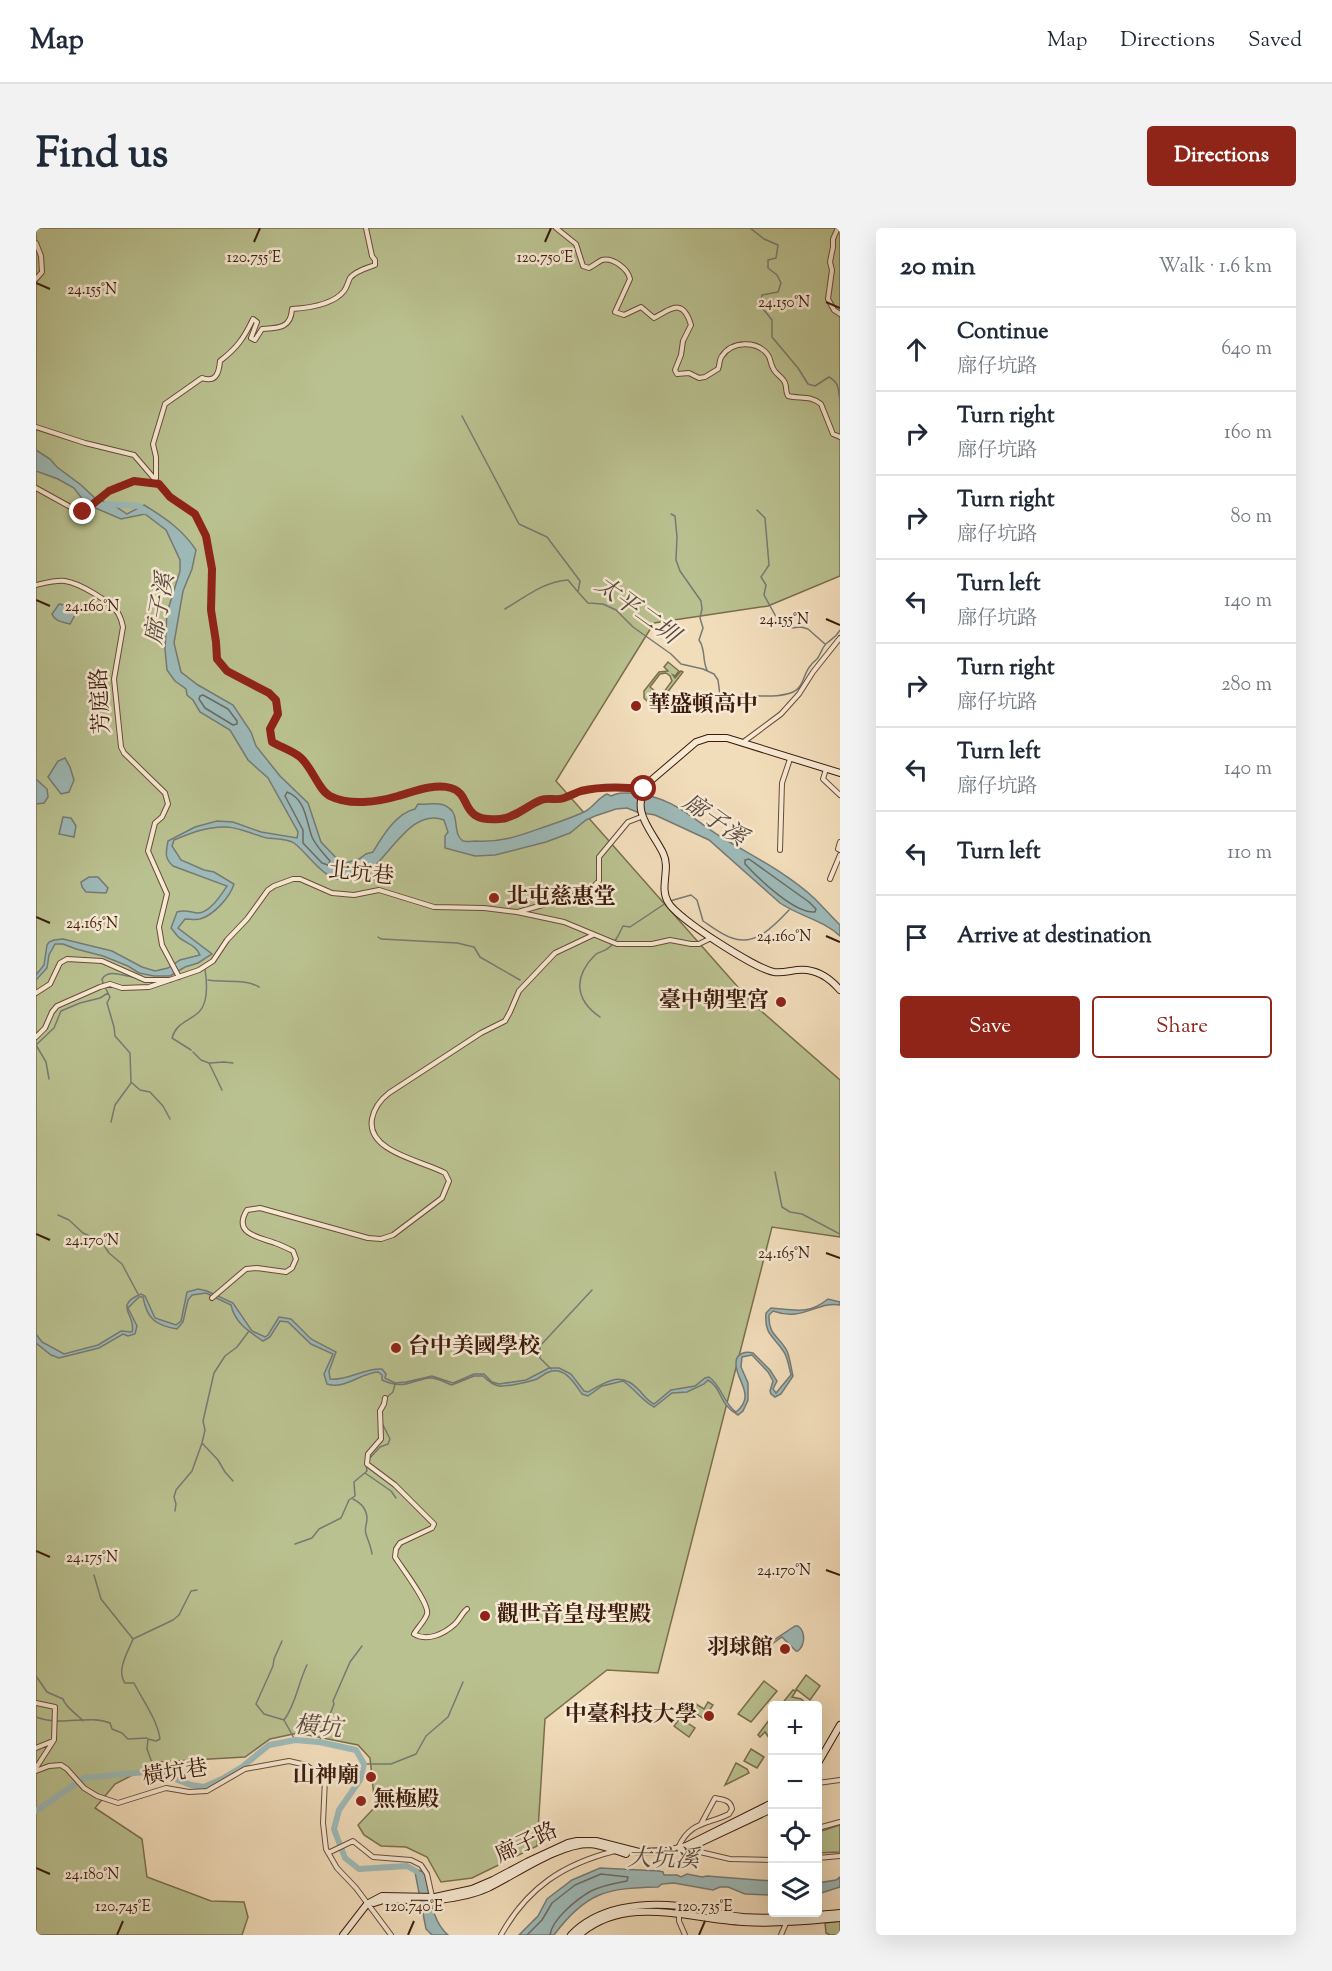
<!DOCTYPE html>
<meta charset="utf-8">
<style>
:root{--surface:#fff;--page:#f2f2f3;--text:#1f2937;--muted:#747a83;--line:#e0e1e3;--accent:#8f2418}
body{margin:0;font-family:"Sorts Mill Goudy","Noto Serif TC",serif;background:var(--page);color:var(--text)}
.controls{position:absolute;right:18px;bottom:18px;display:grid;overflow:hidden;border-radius:6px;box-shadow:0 6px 24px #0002}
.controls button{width:54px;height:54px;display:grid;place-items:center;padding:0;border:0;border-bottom:2px solid var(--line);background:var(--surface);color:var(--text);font:30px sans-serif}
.stop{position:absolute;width:18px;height:18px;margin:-14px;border:4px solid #8f2418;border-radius:50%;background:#fff}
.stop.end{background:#8f2418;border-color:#fff;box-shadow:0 2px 6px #0008}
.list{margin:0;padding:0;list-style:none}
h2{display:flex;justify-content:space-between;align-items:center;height:78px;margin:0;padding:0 24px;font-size:26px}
h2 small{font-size:20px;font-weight:400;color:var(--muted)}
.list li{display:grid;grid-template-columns:39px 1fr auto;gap:18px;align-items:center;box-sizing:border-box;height:84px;padding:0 24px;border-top:2px solid var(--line)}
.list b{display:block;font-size:22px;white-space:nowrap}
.list p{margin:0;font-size:20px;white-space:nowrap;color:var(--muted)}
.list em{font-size:20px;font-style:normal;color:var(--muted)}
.actions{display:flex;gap:12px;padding:18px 24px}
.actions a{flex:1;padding:14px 0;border:2px solid var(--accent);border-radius:6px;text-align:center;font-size:21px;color:var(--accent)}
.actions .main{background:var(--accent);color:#fff}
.icon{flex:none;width:33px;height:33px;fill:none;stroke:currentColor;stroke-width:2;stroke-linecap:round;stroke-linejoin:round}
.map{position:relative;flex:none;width:804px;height:1707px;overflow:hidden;border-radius:6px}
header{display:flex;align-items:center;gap:36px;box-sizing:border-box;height:84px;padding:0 30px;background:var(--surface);border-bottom:2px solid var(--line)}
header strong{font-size:28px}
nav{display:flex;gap:33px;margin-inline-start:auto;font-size:21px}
.intro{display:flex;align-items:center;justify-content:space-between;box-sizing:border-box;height:144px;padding:0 36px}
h1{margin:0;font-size:42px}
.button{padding:15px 27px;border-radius:6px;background:var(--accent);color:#fff;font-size:21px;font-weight:700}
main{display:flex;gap:36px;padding:0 36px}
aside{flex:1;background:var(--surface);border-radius:6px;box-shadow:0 6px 24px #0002}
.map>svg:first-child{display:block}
.green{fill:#bac190;stroke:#7a6e4e;stroke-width:1.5;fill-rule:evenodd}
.water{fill:#9dbab9;stroke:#767a74;stroke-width:1.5}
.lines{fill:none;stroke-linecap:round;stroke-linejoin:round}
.shore{stroke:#6c6a63;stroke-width:1.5}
.stream{stroke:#767a74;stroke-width:1.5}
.river{stroke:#9dbab9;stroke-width:6}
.street-casing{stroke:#694c38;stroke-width:6}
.secondary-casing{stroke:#3b1b0d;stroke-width:8}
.street{stroke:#f7e9d3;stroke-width:4}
.secondary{stroke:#f7e9d3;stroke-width:6}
.route{stroke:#8f2418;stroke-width:8}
.ticks{fill:none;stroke:#3b1b0d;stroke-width:2}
.poi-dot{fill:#8f2418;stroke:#f7e9d3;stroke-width:2}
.labels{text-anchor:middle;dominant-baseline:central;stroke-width:5;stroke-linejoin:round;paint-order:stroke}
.street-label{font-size:22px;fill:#3b1b0d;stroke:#f7e9d3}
.poi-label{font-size:22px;font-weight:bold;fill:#3b1b0d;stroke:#f7e9d3;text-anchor:start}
.water-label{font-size:24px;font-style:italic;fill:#584b41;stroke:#f7e9d3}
.ticks-label{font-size:15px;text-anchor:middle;fill:#3b1b0d;stroke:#f7e9d3;stroke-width:5;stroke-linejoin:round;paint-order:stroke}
</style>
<header>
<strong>Map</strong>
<nav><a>Map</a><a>Directions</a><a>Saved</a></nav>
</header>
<div class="intro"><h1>Find us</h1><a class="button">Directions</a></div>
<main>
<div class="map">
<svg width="804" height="1707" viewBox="0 0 804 1707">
<rect width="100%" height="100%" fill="#f2ddbb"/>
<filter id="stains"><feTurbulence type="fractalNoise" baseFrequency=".00333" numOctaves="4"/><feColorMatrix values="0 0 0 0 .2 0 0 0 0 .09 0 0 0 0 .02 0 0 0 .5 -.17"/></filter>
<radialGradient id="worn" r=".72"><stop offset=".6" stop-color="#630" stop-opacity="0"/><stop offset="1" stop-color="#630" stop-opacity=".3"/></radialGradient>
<path class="green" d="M0,0H804V348L732,378L618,395L520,553L716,775L804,852V1009L736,999L622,1445L571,1442L509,1491L501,1618L436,1650L405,1654L391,1629L370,1619L345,1618L328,1607L322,1597L339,1579L334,1530L322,1517L262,1505L234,1511L209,1529L122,1534L79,1556L59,1580L106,1611L111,1649L175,1673L208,1674L212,1689L206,1707H0Z
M632,434L643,443L639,448L637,447L639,450L645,443L647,444L620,479L617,478L619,475L612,474L608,470V463L623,444L632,443L628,439ZM630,445L634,448L636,453L625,468L614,459L624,446Z
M770,1447L784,1458L774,1472L760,1461Z
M728,1453L741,1463L715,1494L702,1486Z
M757,1462L760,1463L756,1469L765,1471L772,1477H745Z
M655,1473L668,1481L672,1474L677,1477L668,1491L651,1479Z
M736,1488V1514L729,1504L724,1509L722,1507Z
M644,1490L659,1500L653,1509L638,1498Z
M715,1521L728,1529L721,1540L708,1533Z
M700,1535L711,1541L713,1545L689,1557Z
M804,1597V1624L782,1625V1604Z
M804,1693V1707H794L790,1705L789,1695Z"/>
<path class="water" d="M0,222L14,231L21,239L45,257L59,270L79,278L91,286L108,277C128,289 147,302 160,322L156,341L147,363L138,415L145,444L162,457L197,477L215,504L220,518L244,548L272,575L285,614L306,636L323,631L330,626L337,624C346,609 360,585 379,581L382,576C392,577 405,573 413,580C424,587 416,606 427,613C430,614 437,613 440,613C471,615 492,604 520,595C531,591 540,588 550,583C558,578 563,569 571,566L575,568C583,564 588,565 597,565C636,569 652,587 682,607C714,627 750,644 778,670C787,679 795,688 804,697V708C787,692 763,688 744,675L673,612L619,587L601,584L591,580L580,581L559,588L550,592L534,605L510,614L459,627L439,628L409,620V608L412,604L408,592C368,577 347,651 313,652C287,654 275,628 258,615C252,611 239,611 231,610C218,607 205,600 191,599C172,598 155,605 138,612L136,618L145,632L168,642L178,644L198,656C194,669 178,687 164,691C160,692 154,691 149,691L142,700L176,726L162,735L149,739L134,748H118L103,745L92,738L67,728L40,721L27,716H19L13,727L11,740L0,752V747L8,737L11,717L13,714L18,712L27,711L76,723L106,739L119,743L132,740L144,732L164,727C161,719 153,716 145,711C141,709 138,703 135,700L141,684C149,681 153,684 161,685C173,686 185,667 191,658L137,638C128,630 130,624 132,613L159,599L181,593L197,594L225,604L261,610L262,604L232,550L212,532L194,502L164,484L157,472L151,467L150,461L139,453L131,442L129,421L131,385L144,343V332L130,302L109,286L85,291L50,276L38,260L22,251L0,243Z
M23,376L32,378L38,382L39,387L34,396C27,394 19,394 16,386Z
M29,530L34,539L38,552L33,564L25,566L12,549L22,533Z
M0,551L11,561L12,569L8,575L0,576Z
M27,589L35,590L40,598L38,609L23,606Z
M53,649H62L72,660L70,665L50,664L46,659L45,654Z
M162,1061L171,1063L197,1075L216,1103L229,1109L232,1107L243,1089L255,1091L275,1111L300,1124L293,1143L294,1151C312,1153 327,1140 346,1141L350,1146L349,1150L359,1155L370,1154L396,1148L417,1155L438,1146H448L456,1154L463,1156L490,1152L513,1140H523L535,1146L548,1163L552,1164C572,1152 586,1143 604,1163C609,1169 612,1173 618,1176L635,1162L659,1158L669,1150L673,1149C686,1158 687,1175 700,1184C721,1167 699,1152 700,1135C700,1125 710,1123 717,1125L734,1142L741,1153L737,1161L740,1165L755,1147C753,1140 752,1130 748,1124C738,1108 728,1107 730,1085L735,1080C759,1082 772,1087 792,1071L804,1074V1077C781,1073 767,1094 737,1083L733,1087C732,1107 743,1108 751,1123C754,1130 755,1140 757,1148L745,1166L739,1169L735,1166L734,1163L737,1153L732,1144L716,1127L706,1129L705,1139L712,1155V1172L707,1183L702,1187C682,1176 687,1161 672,1152L668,1156L651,1164L636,1165L618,1179C606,1173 599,1161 587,1153L566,1158L552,1168L546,1166C539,1156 529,1138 513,1144C509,1145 505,1149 501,1151C493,1154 470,1159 463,1158C456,1157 451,1152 447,1148H438L416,1157C409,1155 401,1149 393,1150C373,1153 368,1162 346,1152V1147L342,1144C324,1145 309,1162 291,1156L288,1146L297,1126L275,1116L252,1094L244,1093L234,1109L227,1113C212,1103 199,1095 195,1077L170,1065L156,1067L152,1072L147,1094L141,1101C119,1097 111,1091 107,1069H103L92,1080L101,1098L99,1106L92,1108L87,1106L63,1120L23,1130L15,1127L0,1115V1106L6,1114L28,1126L62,1117L85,1103L96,1104C101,1087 76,1078 105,1066L109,1068L119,1090L140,1097L145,1093L151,1064Z
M759,1398H762C770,1404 769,1417 762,1423H760L746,1409L736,1416L735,1414Z
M376,1640L388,1644C394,1665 395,1693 412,1707H396L390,1701L379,1644Z
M564,1640L623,1643L627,1644L628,1647H641L645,1649L651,1646L666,1649L671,1648L736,1653V1667L709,1666L692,1659H684L677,1662L638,1655L626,1656L622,1659C571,1660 550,1664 518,1707H483L502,1688L511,1671L536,1652Z
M804,1649V1659L782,1666V1655L800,1652Z"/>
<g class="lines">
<path class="shore" d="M167,467L192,481L201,493V496L197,497L169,480L163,471L164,468Z
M251,564C270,571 270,593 276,609C280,618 287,625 294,633L292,637L286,635L267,615V602L249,568Z
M713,631L773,674L780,681L779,684C759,686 723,651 709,636V632Z
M491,1707L506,1692L516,1675L539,1657L565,1646L592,1649L591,1653C580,1655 565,1658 555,1663C541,1671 516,1691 514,1707"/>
<path class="stream" d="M714,0L728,11L742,17L740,30L732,32V40L741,47L745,55L742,64L726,67L724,77L736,92V109L762,140L772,156L779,158L793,149C804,155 802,162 804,173
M426,188L483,296L511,309L544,353L542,364L552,375L567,376L580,382L597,399L635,426L645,436L667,441L678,446L682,452L684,467C702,465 754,475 764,458C769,451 769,443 775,437C776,435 779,433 781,431C785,426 786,419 791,415C797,410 800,409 804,402
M721,282L729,290L733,337L725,349L730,357L728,367L744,396L755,400L765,399L772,401L789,416
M635,286L639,288L641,309L640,332L644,343L665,373L666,381L664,390L667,400L663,412C670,422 666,432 671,442
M469,381C491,368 507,354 532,352L542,364
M634,673L655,667L661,672L667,693C676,699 686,707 696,710C719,719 739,697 753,682
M342,709L345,711L421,715L438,719L444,729L484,752
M172,752C188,755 208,750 223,759
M67,755L66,751C73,740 88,749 99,749
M72,765L74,769L71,775L78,799L79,808L94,825L95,854L104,862L114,864L127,878L134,891
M564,789C539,772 537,749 559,727C562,724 567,724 571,721C579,716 583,706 587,698L594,699L630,675
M0,817L18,800L25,783L44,775L64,770L72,765L69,759
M0,817L10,834L13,851
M155,822L136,810C140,795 152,794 163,784C173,774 171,754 169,741
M157,824L165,832L173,835L186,862
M174,835L188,834L197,835
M75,894L79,877L95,855
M739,944L746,979L754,984L766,986L804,1006
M22,987L33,992L47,1005L66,1014L73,1025L86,1036L102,1066
M515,1141L504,1130V1118L556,1062
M351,1169L357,1164L359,1156
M166,1215L182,1232L189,1244L197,1253
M332,1232L344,1219L352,1216L354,1211L346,1195
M329,1245L355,1263L360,1270
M317,1271C325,1275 331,1281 331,1291C331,1296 328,1301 330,1306C332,1313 335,1318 336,1326
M139,1283L140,1276L138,1269L140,1262L156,1243L166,1215L169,1202L167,1193L178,1145L189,1128L201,1119L213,1103
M259,1316L276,1310L283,1301L305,1290L313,1272L319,1268L318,1254L331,1243L330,1236
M58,1347L65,1371L97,1411C92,1424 80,1442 89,1455H98C106,1471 122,1493 124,1511L120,1513L112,1511L111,1521L119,1543
M97,1411L137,1392L143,1387L155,1363L161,1362
M246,1413L238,1431L237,1438L220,1476L228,1486L248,1492
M0,1448L11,1464L27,1471C29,1479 41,1486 47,1493
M0,1489C26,1499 52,1486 74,1495L76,1501L86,1505L92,1511L111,1510
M259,1512L248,1492C260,1476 262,1455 271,1437
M283,1514L298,1476L297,1473L314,1434L326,1418
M328,1536H355L380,1526L390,1508L412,1489L427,1454"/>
<path class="river" d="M70,276L103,278L109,283
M0,1583L48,1550L119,1543L155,1557L168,1559L186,1551L206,1539L233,1517L259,1512L283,1514L320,1522L328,1536L324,1552L303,1582L298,1601L309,1630L323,1641L371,1638L380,1643"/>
<g class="street-casing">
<path id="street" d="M520,0L540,16L547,38L553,40C557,38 562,34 566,32C577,29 592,41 594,51L579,84L588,87L605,79L618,90C636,80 647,70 655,97L647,113L645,127L639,142L641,146L653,145L663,150L669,149L682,141C684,137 683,131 686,128C696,113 721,112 732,127C735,131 734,135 737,140C739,146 747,149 749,155C751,159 749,163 752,168C764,171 774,167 785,176L797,206L804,209
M802,0L797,11V19L794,34L796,42L792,71L798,82L804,86
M0,15L5,28L6,44L0,51
M0,199L49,215L98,227L134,269L159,286L170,308L176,341L175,382L180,414L181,431L191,443L233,465L240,472L241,486L234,501L236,514C245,519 256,523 264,529C276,539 282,562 294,568C313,578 342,574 362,568C377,564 398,555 415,560C437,566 421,595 464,591C479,590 492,578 505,572C513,569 520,573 528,570C534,568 539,565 545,563C565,558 588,559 608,561
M120,250V229L117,216L129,176L166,150C180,155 183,145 184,133C201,120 208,110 217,91L221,94L215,110L219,112L226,101C241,100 255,101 256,81C272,80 297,77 308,63C311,59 312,54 314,50C319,43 331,40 339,37V32L336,28L330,0
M0,260L38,281L47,283L73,263L98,253L123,256
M0,357C9,355 20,352 29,353C43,355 74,373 82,385C85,390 86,394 87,399L78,451L85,519L88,525L129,565L132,576L126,589L119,595L112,623L131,666L123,699L126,717L143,749
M706,515L745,486L763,466L777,444L804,410
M790,541L787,551L804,567
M804,614L802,621L804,622
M744,622L746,555L754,531
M794,651L804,627
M482,684L552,664L563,653V629L592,594L605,589
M0,765L14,756L24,735L31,731L66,733L109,752H134
M0,809L9,800L16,784L21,778L64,759L74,756L86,760L113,759L163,742L177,733L191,712L211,691L232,662L238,658L257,651H264L296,665L318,667L343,662L398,679L448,680L481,684L528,694L581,716H616L634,712L655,716H663L675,710
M176,1070L210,1041L221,1040L250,1044L256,1040L260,1031L257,1023C251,1020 245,1017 239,1015C223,1009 196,1006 211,982L224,980L332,1010L345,1011L357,1007L406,970L413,953L409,945C388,933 330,924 336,891C338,880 344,872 353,865L445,805L469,793L474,784L483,763L519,725L557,707
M349,1170L348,1176L344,1183L345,1211L332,1226L331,1236L359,1257L398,1296L396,1300L364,1315L360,1321L359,1329C365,1339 394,1376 391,1386C389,1393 381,1400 378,1406C391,1414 408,1406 419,1396C424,1391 426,1385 431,1381
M0,1475L19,1479L18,1512L0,1540
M0,1520L17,1513
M0,1543L13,1538L25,1537L31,1541L48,1560L61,1568L82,1575L130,1560L153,1564L171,1563L209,1541L253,1533L270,1537L289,1551L287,1595L290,1621L301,1640L320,1660L355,1707
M782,1555L804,1552
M782,1600L804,1594
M642,1620C654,1593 671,1597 693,1586L696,1581C694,1571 687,1572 679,1570L665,1596
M651,1621L694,1631L736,1632
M292,1625L317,1613L337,1629L375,1632L385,1637L391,1646L397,1673
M782,1630L804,1628
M643,1685V1693L649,1707
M465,1707C491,1660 527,1636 579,1623
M745,1707L751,1693"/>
</g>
<g class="secondary-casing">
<path id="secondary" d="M804,545L691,510H672L660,514L612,555C593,583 615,601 627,625C635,641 623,659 632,674C640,690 720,741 738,744C746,745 753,743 761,742C778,740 793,749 804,762
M782,1535L804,1497
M653,1620L736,1581
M403,1672C420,1670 437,1667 452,1660C481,1646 522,1616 554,1616C566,1617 578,1622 590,1626
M338,1675L351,1671L372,1672
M307,1707L331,1676L346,1668L399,1669L436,1661L457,1652L491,1634L532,1615L541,1613H560L603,1624L632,1623L650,1618L736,1575
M535,1707C562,1679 605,1674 643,1678C664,1681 685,1687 707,1689C739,1691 772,1688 804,1685
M543,1707C590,1666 652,1691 707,1694C739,1696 772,1693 804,1690"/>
</g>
<use href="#street" class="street"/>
<use href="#secondary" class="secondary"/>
</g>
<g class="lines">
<path class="route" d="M47,284L73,263L98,253L123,256L134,269L159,286L170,308L176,341L175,382L180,414L181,431L191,443L233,465L240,472L242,486L234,501L236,514C245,519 257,523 264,529C276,539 283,563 294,568C313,578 342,574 362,568C377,564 398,555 415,560C437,566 422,595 464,591C479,590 492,577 505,572C513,569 520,573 528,570C534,568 539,565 545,563C565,558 588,559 608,561"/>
</g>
<path class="ticks" d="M218,14L224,0M509,14L515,0M0,55L14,61M790,74L804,80M0,372L14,378M790,391L804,397M0,689L14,695M790,708L804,714M0,1006L14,1012M790,1025L804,1030M0,1323L14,1329M790,1342L804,1347M0,1640L14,1646M81,1707L87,1693M372,1707L378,1693M663,1707L669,1693"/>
<g class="poi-dot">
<circle cx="600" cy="478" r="6"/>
<circle cx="458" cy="670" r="6"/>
<circle cx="745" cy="774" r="6"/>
<circle cx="360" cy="1120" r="6"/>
<circle cx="449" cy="1388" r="6"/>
<circle cx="749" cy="1421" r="6"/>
<circle cx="673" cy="1488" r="6"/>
<circle cx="335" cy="1549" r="6"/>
<circle cx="325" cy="1573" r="6"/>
</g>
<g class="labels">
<g class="street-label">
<text transform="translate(66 473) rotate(-93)">芳庭路</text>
<text transform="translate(325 647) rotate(6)">北坑巷</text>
<text transform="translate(139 1546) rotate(-9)">橫坑巷</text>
<text transform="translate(491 1616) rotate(-25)">廍子路</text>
</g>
<g class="poi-label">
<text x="612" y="478">華盛頓高中</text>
<text x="470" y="670">北屯慈惠堂</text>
<text x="733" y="774" text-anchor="end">臺中朝聖宮</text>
<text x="372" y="1120">台中美國學校</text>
<text x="461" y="1388">觀世音皇母聖殿</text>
<text x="737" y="1421" text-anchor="end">羽球館</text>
<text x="661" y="1488" text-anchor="end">中臺科技大學</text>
<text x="323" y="1549" text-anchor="end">山神廟</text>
<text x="337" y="1573">無極殿</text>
</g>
<g class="water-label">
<text transform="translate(125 381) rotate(-80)">廍子溪</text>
<text transform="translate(600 383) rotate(36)">太平二圳</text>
<text transform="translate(678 593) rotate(35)">廍子溪</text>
<text transform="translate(282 1500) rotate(5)">橫坑</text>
<text transform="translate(627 1632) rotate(1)">大坑溪</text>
</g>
</g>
<g class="ticks-label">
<text x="218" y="34">120.755°E</text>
<text x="509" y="34">120.750°E</text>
<text x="56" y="66">24.155°N</text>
<text x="748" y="79">24.150°N</text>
<text x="56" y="383">24.160°N</text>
<text x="748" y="396">24.155°N</text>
<text x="56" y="700">24.165°N</text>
<text x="748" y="713">24.160°N</text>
<text x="56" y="1017">24.170°N</text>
<text x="748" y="1030">24.165°N</text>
<text x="56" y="1334">24.175°N</text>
<text x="748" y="1347">24.170°N</text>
<text x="56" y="1651">24.180°N</text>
<text x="87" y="1683">120.745°E</text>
<text x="378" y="1683">120.740°E</text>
<text x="669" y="1683">120.735°E</text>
</g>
<rect width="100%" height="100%" filter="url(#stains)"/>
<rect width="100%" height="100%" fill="url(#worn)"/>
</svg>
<div class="controls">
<button>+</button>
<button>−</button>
<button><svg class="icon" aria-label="locate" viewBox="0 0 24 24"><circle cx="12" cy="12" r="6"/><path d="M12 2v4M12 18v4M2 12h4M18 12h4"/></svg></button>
<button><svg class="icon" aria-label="layers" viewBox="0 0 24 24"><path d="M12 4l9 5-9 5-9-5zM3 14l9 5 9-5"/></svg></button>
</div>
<div class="stop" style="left:608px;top:561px"></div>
<div class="stop end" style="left:47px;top:284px"></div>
</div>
<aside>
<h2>20 min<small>Walk · 1.6 km</small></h2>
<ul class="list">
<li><svg class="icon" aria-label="ahead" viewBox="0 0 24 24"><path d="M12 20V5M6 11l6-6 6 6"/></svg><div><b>Continue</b><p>廍仔坑路</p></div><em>640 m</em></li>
<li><svg class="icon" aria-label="right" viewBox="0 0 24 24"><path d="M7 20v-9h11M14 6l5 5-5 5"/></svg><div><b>Turn right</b><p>廍仔坑路</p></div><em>160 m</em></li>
<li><svg class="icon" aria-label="right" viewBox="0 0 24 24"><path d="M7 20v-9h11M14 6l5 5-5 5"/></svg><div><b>Turn right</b><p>廍仔坑路</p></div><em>80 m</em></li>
<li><svg class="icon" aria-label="left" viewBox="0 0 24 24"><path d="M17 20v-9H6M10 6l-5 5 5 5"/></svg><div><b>Turn left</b><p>廍仔坑路</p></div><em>140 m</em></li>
<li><svg class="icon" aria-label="right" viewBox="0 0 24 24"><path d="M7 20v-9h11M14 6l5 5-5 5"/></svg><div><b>Turn right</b><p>廍仔坑路</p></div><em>280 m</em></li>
<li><svg class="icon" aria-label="left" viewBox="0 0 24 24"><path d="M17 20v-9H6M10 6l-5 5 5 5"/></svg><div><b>Turn left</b><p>廍仔坑路</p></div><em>140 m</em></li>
<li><svg class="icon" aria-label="left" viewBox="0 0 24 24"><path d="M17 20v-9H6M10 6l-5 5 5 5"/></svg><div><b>Turn left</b></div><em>110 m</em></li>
<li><svg class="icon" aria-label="arrive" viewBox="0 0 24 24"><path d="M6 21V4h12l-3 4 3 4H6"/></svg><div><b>Arrive at destination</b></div></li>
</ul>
<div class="actions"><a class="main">Save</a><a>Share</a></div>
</aside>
</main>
